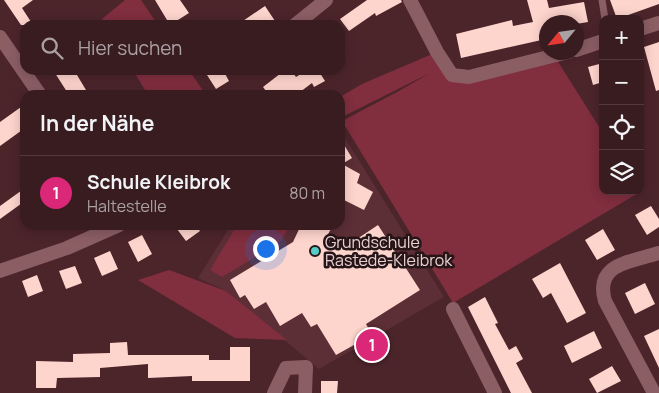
<!DOCTYPE html>
<html lang="de">
<meta charset="utf-8">
<style>
:root{--surface:#391c20;--page:#402529;--text:#f1f3f6;--muted:#aba1a5;--line:#533a3e;--accent:#db2777}
body{margin:0;font-family:Manrope,sans-serif;background:var(--page);color:var(--text)}
.controls{position:absolute;right:15px;top:15px;display:grid;overflow:hidden;border-radius:10px;box-shadow:0 2px 12px #0003}
.controls button{width:45px;height:45px;display:grid;place-items:center;padding:0;border:0;border-bottom:1px solid var(--line);background:var(--surface);color:var(--text);font:25px sans-serif}
.compass{position:absolute;left:539px;top:15px;width:45px;height:45px;border-radius:50%;background:var(--surface);box-shadow:0 2px 12px #0003;rotate:241deg}
.you{position:absolute;left:265px;top:248px;width:18px;height:18px;margin:-12px;border:4px solid #fff;border-radius:50%;background:#1a73e8;box-shadow:0 0 0 8px #1a73e833}
.badge{display:grid;place-items:center;width:32px;height:32px;border-radius:50%;background:var(--accent);color:#fff;font-size:16px;font-weight:700}
.pin{position:absolute;translate:-50% -50%;border:2px solid #fff;box-shadow:0 1px 5px #0006}
.list{margin:0;padding:0;list-style:none}
h2{display:flex;justify-content:space-between;align-items:center;height:65px;margin:0;padding:0 20px;font-size:21px}
h2 small{font-size:16px;font-weight:400;color:var(--muted)}
.list li{display:grid;grid-template-columns:32px 1fr auto;gap:15px;align-items:center;box-sizing:border-box;height:75px;padding:0 20px;border-top:1px solid var(--line)}
.list b{display:block;font-size:19px;white-space:nowrap}
.list p{margin:0;font-size:16px;white-space:nowrap;color:var(--muted)}
.list em{font-size:16px;font-style:normal;color:var(--muted)}
.icon{flex:none;width:28px;height:28px;fill:none;stroke:currentColor;stroke-width:2;stroke-linecap:round;stroke-linejoin:round}
.map{position:relative;flex:none;width:659px;height:393px;overflow:hidden}
.search{position:absolute;background:var(--surface);box-shadow:0 2px 12px #0003;left:20px;top:20px;width:325px;height:55px;display:flex;align-items:center;gap:12px;box-sizing:border-box;padding:0 18px;border-radius:15px;color:var(--muted);font-size:19px}
.panel{position:absolute;background:var(--surface);box-shadow:0 2px 12px #0003;left:20px;top:90px;width:325px;height:140px;border-radius:15px}
.map>svg:first-child{display:block}
.built{fill:#5c2e36}
.green{fill:#812e3f}
.building{fill:#fed5cd}
.lines{fill:none;stroke-linecap:round;stroke-linejoin:round}
.service{stroke:#8b5e64;stroke-width:7}
.minor{stroke:#8b5e64;stroke-width:14}
.poi-dot{fill:#54cdc7;stroke:#261517;stroke-width:2}
.labels{text-anchor:middle;dominant-baseline:central;stroke-width:5;stroke-linejoin:round;paint-order:stroke}
.poi-label{font-size:16px;fill:#ead0d3;stroke:#261517;text-anchor:start}
</style>
<div class="map">
<svg width="659" height="393" viewBox="0 0 659 393">
<rect width="100%" height="100%" fill="#4c252b"/>
<path class="built" d="M340,130L444,297L319,369L226,291L198,278L231,225H340Z"/>
<path class="green" d="M125,0H141L158,25H106L102,19Z
M437,52L452,75L555,57L603,133V191L640,192L453,303L342,121L399,91L430,73L340,118V97L362,84Z
M133,70H189L206,95H148Z
M237,225H291L280,242L222,277L210,270Z
M169,270L226,291L287,340L235,338L138,280Z"/>
<path class="building" d="M4,0H33L22,8L33,25H21Z
M155,0H180L189,13L170,25Z
M367,0H401L402,2L376,16L375,13L349,31L340,19Z
M527,0H547L549,8L584,2L588,22L576,24V22H546V39L461,58L456,34L512,20L513,26L533,22Z
M610,0H659V4L617,19Z
M265,6L275,21L269,25H237Z
M659,42V90L656,91L644,47Z
M603,63V82L593,85L588,67Z
M53,70H74L89,95H69Z
M215,70H223L229,81L216,89L207,75Z
M285,70H291L296,77L307,70H318L325,81L314,87L312,83L296,95H269L263,87Z
M21,107L25,113V128L0,146V122Z
M340,138L352,158L342,164L360,174L357,183L373,192L364,210L340,198Z
M25,188V201L0,219V206Z
M651,206L659,219V227L647,235L635,215Z
M174,225H195L200,231L186,241Z
M301,225H333L326,238L345,247L378,225L420,290L366,324L372,335L336,355L317,324L311,327L302,313L280,326L266,302L254,309L245,295L240,298L230,280L293,242Z
M603,229L615,250L597,260L585,240Z
M142,235L152,254L138,262L128,242Z
M110,251L118,269L102,276L94,258Z
M560,263L586,313L567,323L551,293L543,298L532,279Z
M75,266L82,283L66,289L59,271Z
M37,275L43,291L28,297L22,281Z
M645,283L655,304L635,314L625,293Z
M485,297L498,323L495,324L509,350L516,346L523,359L516,363L532,393H511L468,307Z
M659,329V368L644,336Z
M594,331L602,348L572,363L564,346Z
M127,342L128,355H209V360H230V347H250V381H192V376L148,378V364L100,368V377L57,378L56,388H36V361L73,362V354L110,353V343Z
M612,366L621,381L597,393L589,379Z
M321,381H338L337,393H321Z"/>
<g class="lines">
<path class="service" d="M602,0L605,19"/>
<path class="minor" d="M410,0L437,52L452,75L469,77L568,52
M295,25L326,0
M640,29L659,23
M0,37L40,95
M576,50L603,41
M0,271L67,248L119,225
M453,309L495,393
M274,393L286,368L306,367L305,393
M654,393L605,301C594,263 631,262 659,253"/>
</g>
<circle class="poi-dot" cx="315" cy="251" r="5"/>
<g class="labels">
<g class="poi-label">
<text x="325" y="242">Grundschule<tspan x="325" dy="18">Rastede-Kleibrok</tspan></text>
</g>
</g>
</svg>
<div class="controls">
<button>+</button>
<button>−</button>
<button><svg class="icon" aria-label="locate" viewBox="0 0 24 24"><circle cx="12" cy="12" r="6"/><path d="M12 2v4M12 18v4M2 12h4M18 12h4"/></svg></button>
<button><svg class="icon" aria-label="layers" viewBox="0 0 24 24"><path d="M12 4l9 5-9 5-9-5zM3 14l9 5 9-5"/></svg></button>
</div>
<svg class="compass" viewBox="-18 -18 36 36"><path d="M0-13l5 13h-10z" fill="#e53935"/><path d="M0 13l5-13h-10z" fill="#aba1a5"/></svg>
<div class="you"></div>
<div class="pin badge" style="left:372px;top:345px">1</div>
<div class="search"><svg class="icon" aria-label="search" viewBox="0 0 24 24"><circle cx="10" cy="10" r="6"/><path d="M15 15l6 6"/></svg>Hier suchen</div>
<section class="panel">
<h2>In der Nähe<small></small></h2>
<ul class="list">
<li><span class="badge">1</span><div><b>Schule Kleibrok</b><p>Haltestelle</p></div><em>80 m</em></li>
</ul>
</section>
</div>
